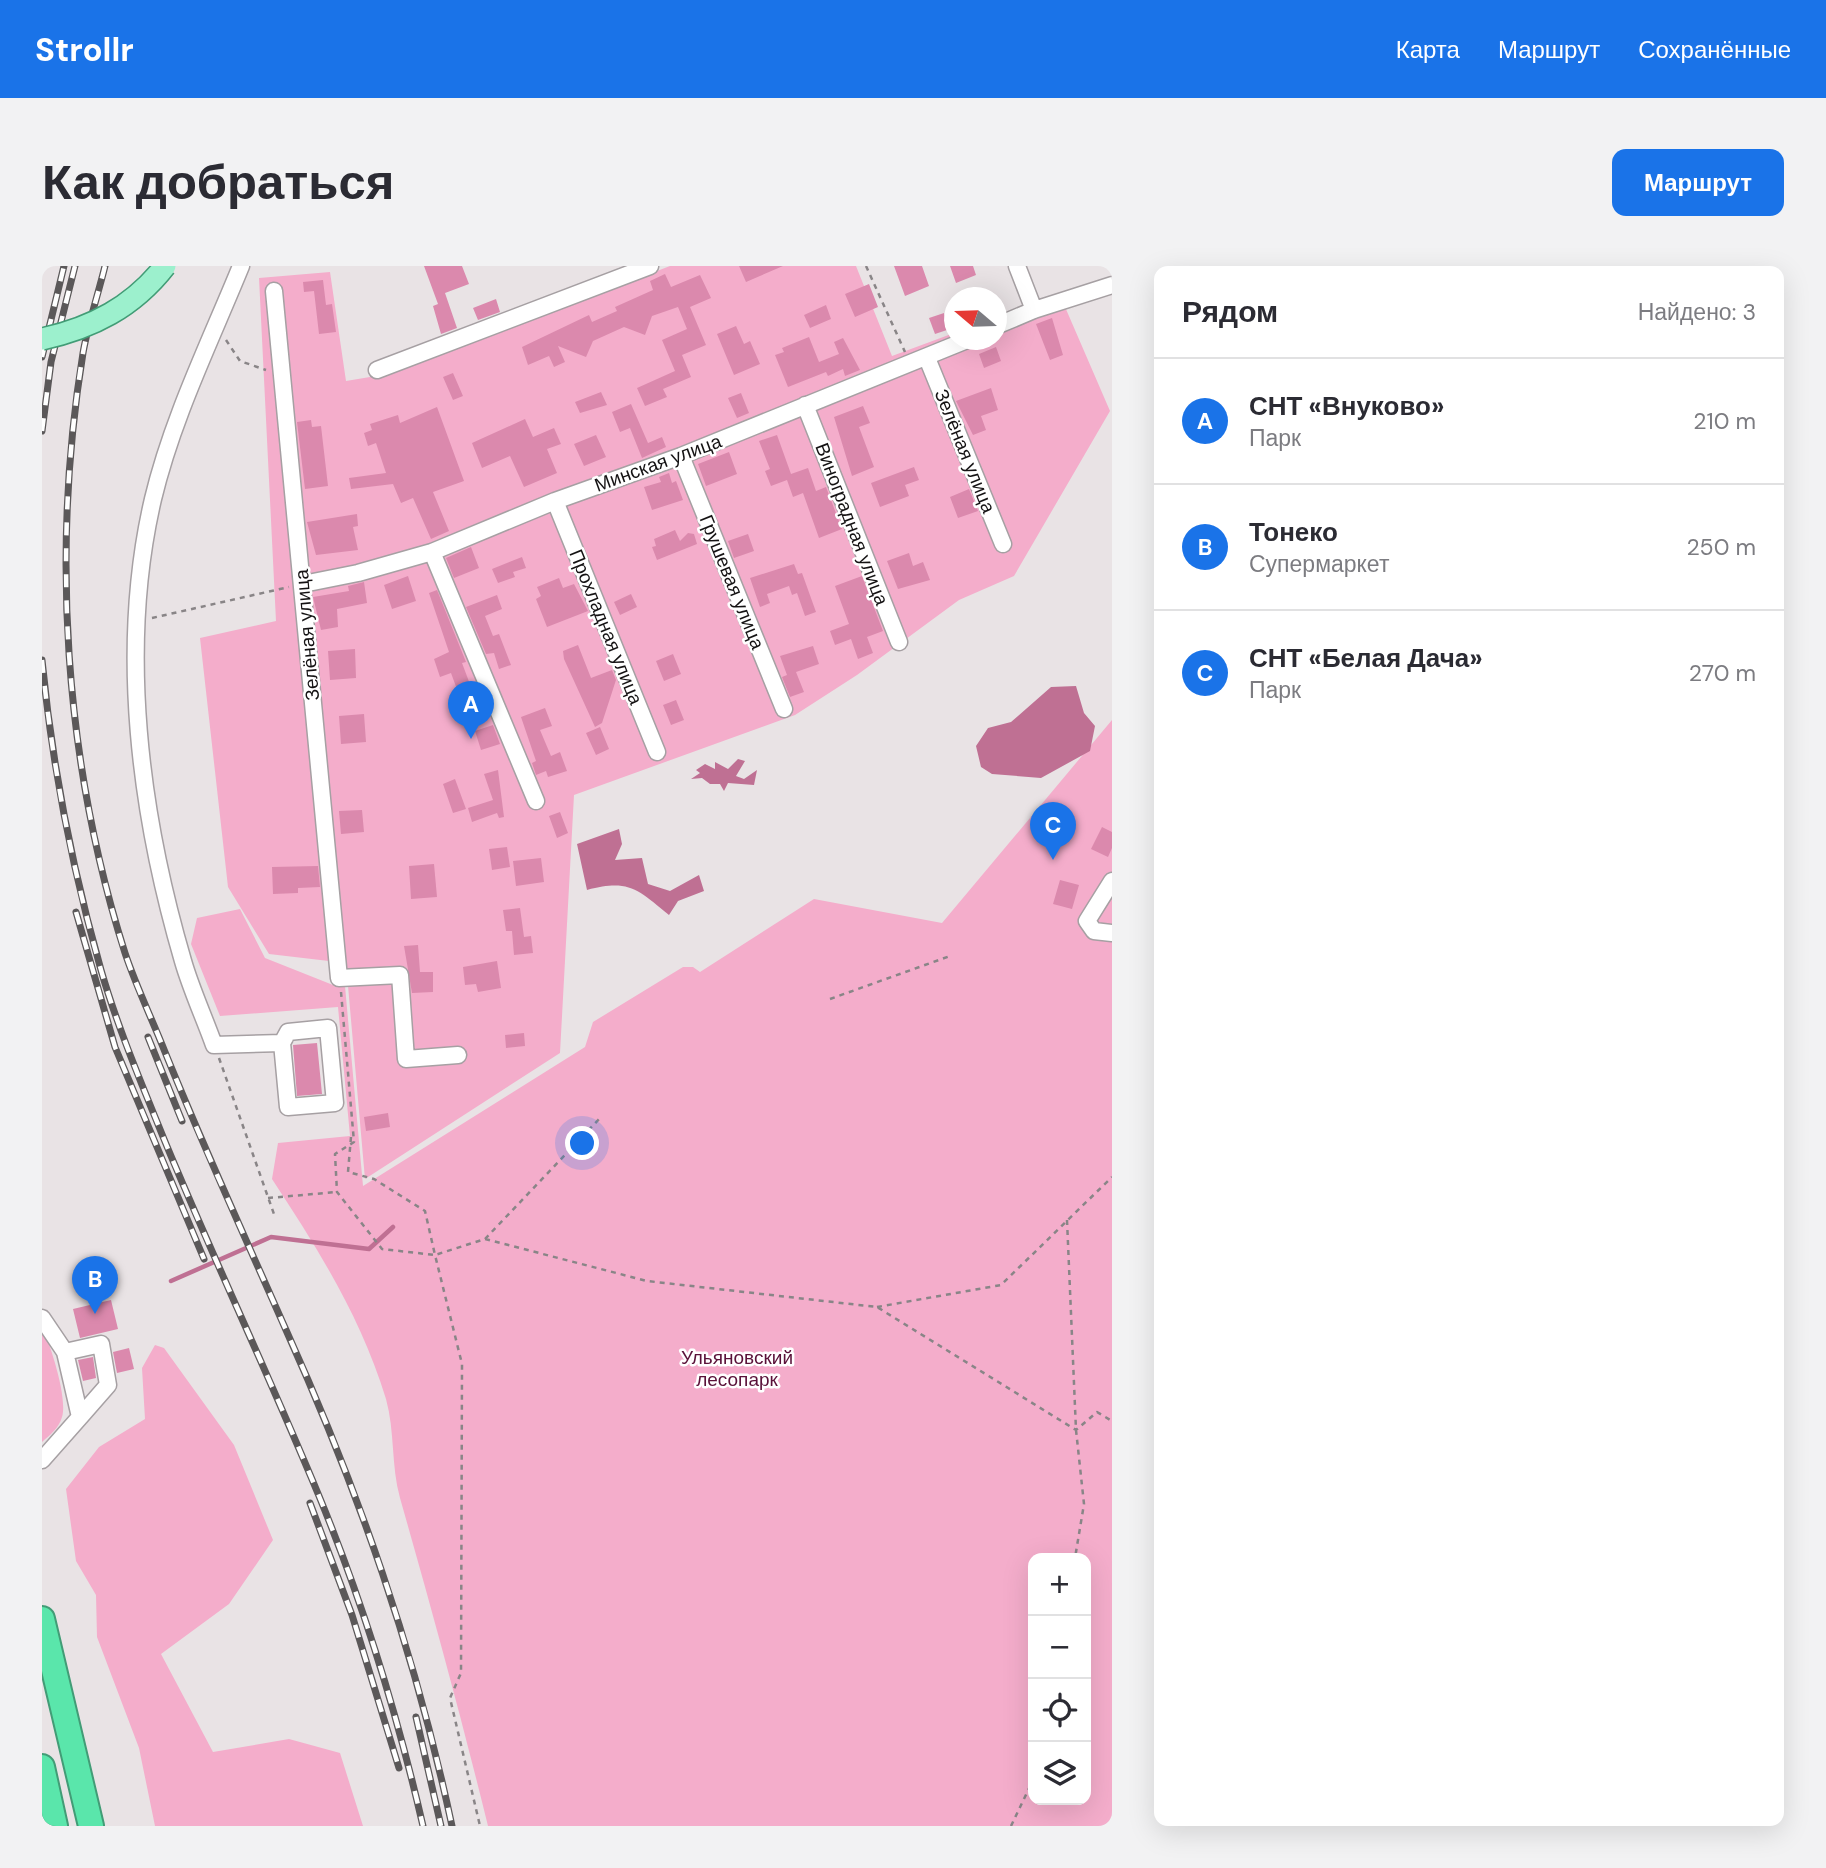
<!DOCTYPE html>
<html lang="ru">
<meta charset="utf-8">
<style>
:root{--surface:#fff;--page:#f2f2f3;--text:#2b2b33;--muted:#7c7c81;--line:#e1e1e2;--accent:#1a73e8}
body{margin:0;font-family:"DM Sans",sans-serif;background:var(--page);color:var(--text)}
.controls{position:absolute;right:21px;bottom:21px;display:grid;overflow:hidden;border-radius:14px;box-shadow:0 7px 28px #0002}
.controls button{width:63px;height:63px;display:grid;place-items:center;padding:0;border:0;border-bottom:2px solid var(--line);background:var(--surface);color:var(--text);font:35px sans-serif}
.compass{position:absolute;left:902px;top:21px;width:63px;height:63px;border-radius:50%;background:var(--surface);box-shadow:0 7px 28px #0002;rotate:289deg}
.you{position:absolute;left:541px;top:878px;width:24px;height:24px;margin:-18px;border:5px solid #fff;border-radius:50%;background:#1a73e8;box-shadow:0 0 0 10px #1a73e833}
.badge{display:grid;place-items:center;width:46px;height:46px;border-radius:50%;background:var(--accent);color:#fff;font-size:23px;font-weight:700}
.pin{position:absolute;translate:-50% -58px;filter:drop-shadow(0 2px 4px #0008)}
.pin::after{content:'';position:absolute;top:37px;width:24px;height:21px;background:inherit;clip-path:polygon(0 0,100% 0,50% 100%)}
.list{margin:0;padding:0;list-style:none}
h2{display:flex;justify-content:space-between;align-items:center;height:91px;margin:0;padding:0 28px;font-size:30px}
h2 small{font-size:23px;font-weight:400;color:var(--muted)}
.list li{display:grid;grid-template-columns:46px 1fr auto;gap:21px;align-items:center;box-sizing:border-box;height:126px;padding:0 28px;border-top:2px solid var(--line)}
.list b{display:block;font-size:26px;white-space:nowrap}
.list p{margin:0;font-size:23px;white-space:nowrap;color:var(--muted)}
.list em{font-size:23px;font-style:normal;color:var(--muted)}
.icon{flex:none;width:38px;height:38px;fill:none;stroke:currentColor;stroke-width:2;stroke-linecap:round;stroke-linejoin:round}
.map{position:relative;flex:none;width:1070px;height:1560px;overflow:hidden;border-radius:14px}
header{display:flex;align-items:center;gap:42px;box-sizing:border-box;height:98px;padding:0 35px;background:var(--accent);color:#fff}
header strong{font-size:33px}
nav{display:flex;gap:38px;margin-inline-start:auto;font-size:24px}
.intro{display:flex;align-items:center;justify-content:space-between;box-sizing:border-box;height:168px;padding:0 42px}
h1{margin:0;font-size:49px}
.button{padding:18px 32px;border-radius:14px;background:var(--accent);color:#fff;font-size:24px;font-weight:700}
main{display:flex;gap:42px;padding:0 42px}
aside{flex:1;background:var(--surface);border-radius:14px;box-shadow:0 7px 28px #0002}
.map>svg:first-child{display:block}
.green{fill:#f4adcb;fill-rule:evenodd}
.water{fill:#bf7093}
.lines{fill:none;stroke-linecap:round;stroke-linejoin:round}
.stream{stroke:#bf7093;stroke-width:4.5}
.building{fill:#db89ad}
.minor-casing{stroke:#a6a0a3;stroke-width:19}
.highway-casing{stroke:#429c76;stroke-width:28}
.path{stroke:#898587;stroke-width:2.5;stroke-dasharray:5 5;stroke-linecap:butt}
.minor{stroke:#fff;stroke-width:16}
.highway{stroke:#5ae6ab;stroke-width:24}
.rail-casing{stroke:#5b5859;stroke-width:7}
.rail{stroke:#fff;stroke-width:4.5;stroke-dasharray:13;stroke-linecap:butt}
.major-bridge-casing{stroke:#429c76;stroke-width:24;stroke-linecap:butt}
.major-bridge{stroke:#9cf0cd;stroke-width:21}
.labels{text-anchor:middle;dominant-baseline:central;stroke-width:5;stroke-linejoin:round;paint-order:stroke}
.street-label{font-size:19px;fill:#141213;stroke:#fff}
.park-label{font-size:19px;fill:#5a1139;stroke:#fff}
</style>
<header>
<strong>Strollr</strong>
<nav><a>Карта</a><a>Маршрут</a><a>Сохранённые</a></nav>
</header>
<div class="intro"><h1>Как добраться</h1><a class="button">Маршрут</a></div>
<main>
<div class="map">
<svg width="1070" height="1560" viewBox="0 0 1070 1560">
<rect width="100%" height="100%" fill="#e9e3e5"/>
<path class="green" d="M628,0H814L850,90L912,67V74H954L955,51L1017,27L1068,145L972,310L917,334L815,409L753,449L532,529L518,787L323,913L304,697L227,688L186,621L158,372L234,355L217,12L288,6L304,115L352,107Z
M1070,454V1560H446C419,1450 389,1341 358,1232C349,1200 353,1165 344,1133C319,1051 276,983 230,913L236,877L308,870L296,741L178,750L149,678L155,652L198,643L223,692L291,719L303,720L321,920L543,781L551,756L641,701H651L658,706L772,633L900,657ZM991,1292H1044V1534H991Z
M0,1060C8,1078 26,1132 20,1151C17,1162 8,1169 0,1176Z
M113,1079L122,1082L192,1179L231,1274L187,1338L119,1388L171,1486L247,1473L298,1487L321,1560H113L97,1482L55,1371L54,1329L34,1295L24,1223L57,1181L103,1153L100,1102Z"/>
<path class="water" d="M1034,420L1042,447L1053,460L1048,485L999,512L950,508L939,501L934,480L946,462L969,456L1009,421Z
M696,493L703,495L694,510L702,513L715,504L712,519L686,517L682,525L678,518H668L660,512L649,513L658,507L654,504L663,498L673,503V496L686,503Z
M577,563L580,578L573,594L600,592L606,618L628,625L657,609L662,625L636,635L627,649C595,623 587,613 545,624L535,578Z"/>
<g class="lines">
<path class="stream" d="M129,1015L229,971L327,983L351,961"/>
</g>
<path class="building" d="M382,0H420L427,18L403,27L415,62L399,68L391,40L396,38Z
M697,0H741L704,16Z
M852,0H880L887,20L863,30Z
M908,0H931L934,9L914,17Z
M623,8L629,21L658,9L669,32L648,41L664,79L640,89L649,111L621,123L625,131L603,140L595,122L633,105L620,74L645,63L636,41L610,50L603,69L582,61L551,75L544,91L516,80L523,96L512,101L507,90L486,99L480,81L547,49L550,56L575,45L573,41L611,24L608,15Z
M281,14L284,39L290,38L294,66L277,68L272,25L262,26L261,16Z
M827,18L836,41L813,51L803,28Z
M454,33L458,46L436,54L431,42Z
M784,39L789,53L768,62L762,49Z
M902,47L908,63L893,68L887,52Z
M1010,52L1021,89L1008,94L994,58Z
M694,60L702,78L708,75L718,98L692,109L675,68Z
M767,71L777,96L797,88L792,76L801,72L818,104L803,110L801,103L786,110L784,106L746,121L733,89L742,86L740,82Z
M954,81L959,95L942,102L937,88Z
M411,107L421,130L411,134L401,111Z
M949,122L956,144L939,150L944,164L931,169L914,135Z
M559,126L565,139L538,147L533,136Z
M699,127L707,147L695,152L686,132Z
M589,138L606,177L620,171L624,181L600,192L588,162L578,166L570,146Z
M821,140L828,157L817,161L832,201L810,210L792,151Z
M395,141L422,215L391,226L407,265L389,273L371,232L359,237L351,218L309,223L307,212L344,207L334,177L326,180L322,167L330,164L328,158L356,149L358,157Z
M483,153L491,171L512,162L519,178L505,183L515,207L482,221L468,190L440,202L430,177Z
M269,154L270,161L279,160L286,220L263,223L255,156Z
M554,169L564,191L542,200L532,178Z
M735,169L749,208L766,202L774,225L784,221L800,263L777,272L761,227L751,231L745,214L729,220L723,205L728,203L717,175Z
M687,186L695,208L664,220L656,198Z
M872,201L877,214L863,219L867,230L838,241L829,217Z
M627,207L630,217L634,215L641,234L610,244L602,221L619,216L617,211Z
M927,223L936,245L916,252L908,231Z
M315,248L316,260L311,261L316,284L274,289L265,256Z
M633,264L638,275L646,267L652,268L655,278L615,294L610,281L614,280L612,273Z
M706,268L712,285L692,292L686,275Z
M429,281L437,302L412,312L404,292Z
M867,287L871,300L881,296L888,314L856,323L845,295Z
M480,291L484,302L471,306L473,311L456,317L450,303Z
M752,298L756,308L760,307L774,346L763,350L755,327L750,329L747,320L725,328L728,337L718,341L708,312Z
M366,310L374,335L350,343L342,319Z
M820,310L841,365L825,371L831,387L816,393L809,373L793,379L788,365L807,358L793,320Z
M517,312L521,322L532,318L546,345L505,361L494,333L499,330L495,321Z
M322,316L325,337L295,343L296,361L279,364L271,331L307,325L306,320Z
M395,324L424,396L420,397L429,421L434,419L442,438L423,445L409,407L398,411L392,393L407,386L387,327Z
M589,328L595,341L578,349L572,336Z
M455,329L460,343L443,350L451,370L457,368L469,399L457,403L452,387L444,388L424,341Z
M536,379L549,412L570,404L574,414L560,457L553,461L522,393L521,385Z
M771,380L777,398L754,406L762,426L748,431L740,411L745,409L738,390Z
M313,383L314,412L288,414L286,385Z
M631,388L639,408L622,415L614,395Z
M634,434L642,454L629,459L621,439Z
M503,442L510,460L498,464L509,490L518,486L525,505L506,511L504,505L494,509L490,497L494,495L479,451Z
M322,448L324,476L299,478L297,450Z
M451,459L458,478L439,484L433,465Z
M558,461L567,483L554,489L544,467Z
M456,504L462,551L457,552L455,547L430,556L426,542L451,534L442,508Z
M413,513L424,543L411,547L401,518Z
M320,544L322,566L299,568L297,545Z
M518,546L526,567L515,572L507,550Z
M1060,561L1070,566V582L1066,591L1049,583Z
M465,581L468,601L450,604L447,583Z
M499,592L502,616L474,620L471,595Z
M392,598L395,631L369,633L367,600Z
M276,600L278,621L256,622V627L231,628L230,601Z
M1018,614L1037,619L1030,643L1011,638Z
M478,642L482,671L489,670L491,687L472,689L470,665H464L461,644Z
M376,679L378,706H391V726L370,727L362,680Z
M455,695L459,722L436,726L434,718L423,719L421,701Z
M482,767L483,780L464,782L463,769Z
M275,777L280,828L255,830L251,779Z
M346,847L348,861L324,865L322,851Z
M69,1034L76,1063L38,1072L31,1043Z
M87,1082L92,1103L75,1107L71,1086Z
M51,1091L54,1112L41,1115L36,1094Z"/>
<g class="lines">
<g class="minor-casing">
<path id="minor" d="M199,0C168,76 130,153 111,233C76,383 98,548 141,695C149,723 162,751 172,779L240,777
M975,0L992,44
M232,25L297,712L358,709L364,793L416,789
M954,60L992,44L1070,19
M885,92L961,278
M335,104L608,0
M763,139L857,376
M639,190L742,443
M513,235L615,486
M390,286L494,535
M261,318L316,307L390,286L513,235L639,190L925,74
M1070,615L1045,655L1052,665L1070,667
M286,762L293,837L246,841L240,777L246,766Z
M0,1052L23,1086L38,1151L0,1194
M23,1086L59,1078L66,1119L38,1151"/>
</g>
<g class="highway-casing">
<path id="highway" d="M0,1353L49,1560
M0,1501L13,1560"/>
</g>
<path class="path" d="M824,0L863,86
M184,74L198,95L224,104
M110,352L247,321
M299,726L312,876L293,888L295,926L340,983L393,989L420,1098L419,1407L408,1432L438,1560
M788,733L908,690
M177,792L233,951
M309,871L306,906L332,913L383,945L393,989L443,973L605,1015L835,1041L1034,1164L1055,1146L1070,1155
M226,932L295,926
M1025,954L1034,1164L1042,1238L1033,1292
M443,973L560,850
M835,1041L959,1019L1070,911
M969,1560L991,1514"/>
<use href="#minor" class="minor"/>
<use href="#highway" class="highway"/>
<g class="rail-casing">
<path id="rail" d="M63,0C56,29 46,58 41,87C9,285 22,495 83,687C94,720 110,753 123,786C161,880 203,971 244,1064C317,1226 373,1386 410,1560
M0,91L22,0
M0,165L9,96L33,0
M0,394C10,499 30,602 59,704C76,763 101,821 124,878C173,996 228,1112 277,1230C321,1337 355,1447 381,1560
M34,646L73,781L162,993
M106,771L140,855
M268,1237L310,1349L357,1502
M374,1451L399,1560"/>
</g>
<use href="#rail" class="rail"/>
<g class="major-bridge-casing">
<path id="major-bridge" d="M0,73C50,62 91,41 123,0"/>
</g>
<use href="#major-bridge" class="major-bridge"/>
</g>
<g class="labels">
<g class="street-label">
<text transform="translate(923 185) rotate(68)">Зелёная улица</text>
<text transform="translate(616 197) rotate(-20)">Минская улица</text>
<text transform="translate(810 258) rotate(69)">Виноградная улица</text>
<text transform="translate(690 316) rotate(68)">Грушевая улица</text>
<text transform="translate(564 361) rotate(68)">Прохладная улица</text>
<text transform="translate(265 369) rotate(-95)">Зелёная улица</text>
</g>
<g class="park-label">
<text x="695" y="1091">Ульяновский<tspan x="695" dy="22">лесопарк</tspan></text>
</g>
</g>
</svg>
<div class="controls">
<button>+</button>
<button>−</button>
<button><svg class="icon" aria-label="locate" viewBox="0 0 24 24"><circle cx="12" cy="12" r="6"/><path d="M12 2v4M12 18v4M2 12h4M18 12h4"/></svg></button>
<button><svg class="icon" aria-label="layers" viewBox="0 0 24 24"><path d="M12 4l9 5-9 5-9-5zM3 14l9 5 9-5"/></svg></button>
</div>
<svg class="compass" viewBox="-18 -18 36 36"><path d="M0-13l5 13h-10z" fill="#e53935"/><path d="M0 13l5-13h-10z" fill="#7c7c81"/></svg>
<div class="you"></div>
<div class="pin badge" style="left:429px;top:473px">A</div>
<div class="pin badge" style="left:53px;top:1048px">B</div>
<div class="pin badge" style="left:1011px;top:594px">C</div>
</div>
<aside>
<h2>Рядом<small>Найдено: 3</small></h2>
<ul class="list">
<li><span class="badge">A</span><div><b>СНТ «Внуково»</b><p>Парк</p></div><em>210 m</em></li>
<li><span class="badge">B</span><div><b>Тонеко</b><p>Супермаркет</p></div><em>250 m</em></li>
<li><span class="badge">C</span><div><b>СНТ «Белая Дача»</b><p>Парк</p></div><em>270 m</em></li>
</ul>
</aside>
</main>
